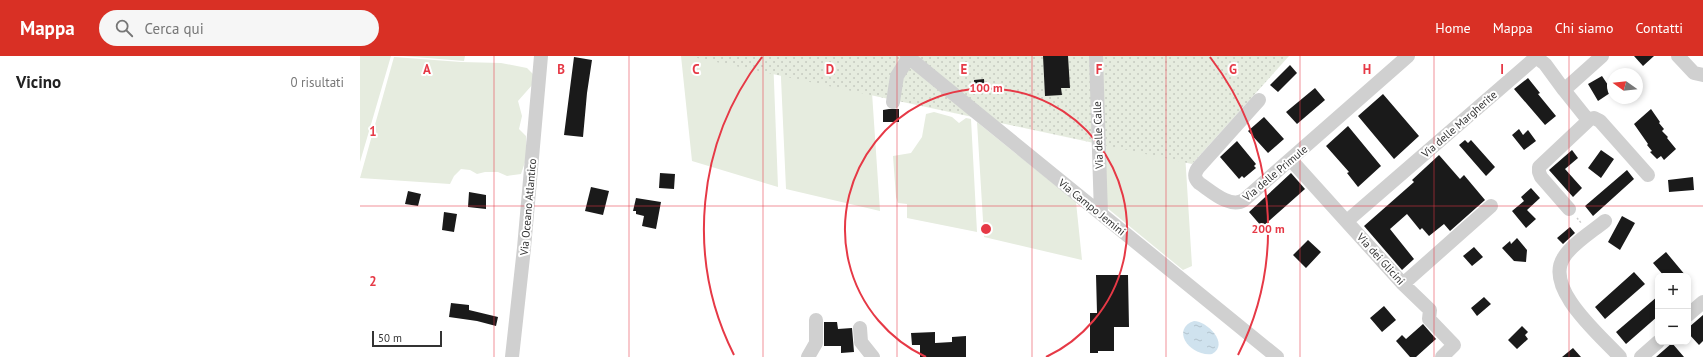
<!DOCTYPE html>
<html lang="it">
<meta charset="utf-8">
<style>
:root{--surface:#fff;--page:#f6f6f6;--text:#222;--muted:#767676;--line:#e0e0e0;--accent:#d93025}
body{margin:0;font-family:"PT Sans",sans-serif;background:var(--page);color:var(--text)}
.controls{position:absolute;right:12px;bottom:12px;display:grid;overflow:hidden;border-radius:8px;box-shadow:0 2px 6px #0003}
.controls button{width:36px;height:36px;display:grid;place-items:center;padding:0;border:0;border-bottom:1px solid var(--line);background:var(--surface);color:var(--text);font:20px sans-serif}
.compass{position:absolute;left:1247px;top:12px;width:36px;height:36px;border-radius:50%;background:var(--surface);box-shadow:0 2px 6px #0003;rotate:285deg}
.scale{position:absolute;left:12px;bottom:10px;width:70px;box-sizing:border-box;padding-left:4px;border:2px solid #333;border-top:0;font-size:11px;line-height:14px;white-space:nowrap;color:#333;-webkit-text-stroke:3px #fff;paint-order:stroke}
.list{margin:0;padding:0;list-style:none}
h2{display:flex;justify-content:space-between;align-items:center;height:52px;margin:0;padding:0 16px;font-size:17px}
h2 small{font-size:13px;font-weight:400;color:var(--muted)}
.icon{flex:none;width:22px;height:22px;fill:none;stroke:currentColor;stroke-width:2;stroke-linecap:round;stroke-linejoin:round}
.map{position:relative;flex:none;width:1343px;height:301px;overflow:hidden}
header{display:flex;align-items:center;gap:24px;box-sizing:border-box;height:56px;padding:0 20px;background:var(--accent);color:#fff}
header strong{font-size:19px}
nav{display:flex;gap:22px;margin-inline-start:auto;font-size:14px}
.search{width:280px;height:36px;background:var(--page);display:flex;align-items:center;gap:10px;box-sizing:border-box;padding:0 14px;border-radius:22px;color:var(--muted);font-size:15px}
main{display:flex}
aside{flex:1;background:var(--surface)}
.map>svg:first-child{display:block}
.grass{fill:#e6ecdf}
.park{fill:url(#park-dots)}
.water{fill:url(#water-ripples)}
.building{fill:#1a1a1a}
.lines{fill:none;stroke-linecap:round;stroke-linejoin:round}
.path{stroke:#cdcdcd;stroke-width:1.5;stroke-dasharray:2 2;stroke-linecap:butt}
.minor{stroke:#d0d0d0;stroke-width:14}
.grid{fill:none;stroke:#e63946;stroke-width:1;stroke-opacity:0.55}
.ring{fill:none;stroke:#e63946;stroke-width:2}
.labels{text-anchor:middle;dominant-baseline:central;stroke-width:4;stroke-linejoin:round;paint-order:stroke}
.street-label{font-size:11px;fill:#333;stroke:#fff}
.grid-label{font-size:13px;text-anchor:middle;font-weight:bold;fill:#e63946;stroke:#fff;stroke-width:4;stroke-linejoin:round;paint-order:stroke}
.centre{fill:#e63946;stroke:#fff;stroke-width:2}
.ring-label{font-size:12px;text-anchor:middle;font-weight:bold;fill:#e63946;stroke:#fff;stroke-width:4;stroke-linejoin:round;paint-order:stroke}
</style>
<header>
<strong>Mappa</strong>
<div class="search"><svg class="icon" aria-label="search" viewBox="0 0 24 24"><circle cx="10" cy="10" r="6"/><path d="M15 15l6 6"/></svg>Cerca qui</div>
<nav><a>Home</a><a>Mappa</a><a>Chi siamo</a><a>Contatti</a></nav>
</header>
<main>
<aside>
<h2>Vicino<small>0 risultati</small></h2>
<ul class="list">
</ul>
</aside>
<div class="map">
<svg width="1343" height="301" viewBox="0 0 1343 301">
<defs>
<pattern id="park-dots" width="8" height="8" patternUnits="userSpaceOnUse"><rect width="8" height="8" fill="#e6ecdf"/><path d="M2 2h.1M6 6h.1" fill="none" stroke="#c6cbc0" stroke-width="1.8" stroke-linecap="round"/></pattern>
<pattern id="water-ripples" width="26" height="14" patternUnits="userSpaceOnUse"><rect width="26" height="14" fill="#cfe2ee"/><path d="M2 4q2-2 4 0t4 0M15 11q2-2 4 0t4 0" fill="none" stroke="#b2c2cd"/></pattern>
</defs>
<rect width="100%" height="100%" fill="#fff"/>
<path class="grass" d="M0,0H31L0,106Z
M43,0H105L104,5Z
M321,0H413L418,131L332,105Z
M420,0L511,22L520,155L426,133Z
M740,0H819L832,210L823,214L746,151Z
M34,1L101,6L141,7L167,12L173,18V28L158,45L162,60L159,73L166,80L167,100L161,118L147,120L138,116H125L117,118L110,114L101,113L94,120L90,128L0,122Z
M574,56L592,61L599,67L606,62L611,63L617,176L547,162V148L538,147L536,141L533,100L551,97L562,81L566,58Z
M617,66L716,146L722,204L624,181Z"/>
<path class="park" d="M328,0H929L832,108Z"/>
<path class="water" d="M834,265C847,265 870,288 852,298C830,301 810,273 834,265Z"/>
<path class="building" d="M683,0H708L710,32H701L702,39L685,40Z
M1274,0H1294L1283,10Z
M214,1L232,4L227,37L223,81L204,79Z
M930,9L937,17L918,36L910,29Z
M1242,20L1248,29L1253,26V35L1238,45L1228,28Z
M1168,22L1180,37L1178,38L1196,60L1185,69L1154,33Z
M624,23L625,36L615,37L614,24Z
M955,32L965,44L937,68L926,56Z
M1023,38L1059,80L1034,103L998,60Z
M529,53H539V66H523V54Z
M1291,53L1300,66L1299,67L1304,73L1302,75L1308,81L1307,82L1316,93L1304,104L1301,100L1297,103L1290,96L1292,95L1287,89L1288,88L1274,68Z
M904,61L924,83L908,97L888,75Z
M988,70L1021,110L998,131L987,117L989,116L966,90Z
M1159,73L1163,79L1168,74L1176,85L1164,94L1152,79Z
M1105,84L1108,87L1111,84L1135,111L1126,120L1099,89Z
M877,85L896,108L894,110L896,112L884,122L882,120L879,123L860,101Z
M1212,94L1218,102L1205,113L1222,132L1213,141L1189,114Z
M1241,94L1254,103L1241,122L1228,112Z
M1079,99L1100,123L1104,119L1125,144L1090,175L1084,168L1069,180L1062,172L1060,174L1047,158L1030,173L1054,203L1042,214L1004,170L1054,126L1052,124Z
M1267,114L1274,123L1233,160L1225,150Z
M300,117L315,118L314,133L299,132Z
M931,117L945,133L902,171L889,156Z
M1333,121L1334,134L1309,136L1308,124Z
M231,131L249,135L243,159L225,155Z
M1171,132L1180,142L1167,154L1176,163L1166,172L1152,155L1164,145L1161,141Z
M48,135L61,138L58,150L45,148Z
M109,136L126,139V153L108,151Z
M276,142L301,146L296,173L282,170L284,160L276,158V155H273Z
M84,156L97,158L94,176L82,174Z
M1262,160L1275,167L1260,194L1248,186Z
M1210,171L1215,177L1203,188L1197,182Z
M1157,182L1167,194L1166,206L1154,205L1142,192L1150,185L1151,188Z
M948,184L961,196L946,212L933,199Z
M1114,191L1123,201L1112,210L1103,200Z
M1306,196L1326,220H1304L1293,207Z
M1274,216L1285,228L1245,263L1235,251Z
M736,219H768L769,271H754V295H738V297H730V257H737Z
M1298,240V260L1266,288L1256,276Z
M1124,241L1131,248L1117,260L1111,252Z
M91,247L109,249V254L138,261L136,270L117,265L89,261Z
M1024,250L1036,264L1022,276L1010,262Z
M1343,259V285L1339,289L1328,277V272Z
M464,266H477L478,273L492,272L494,296L481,297V290H464Z
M1063,268L1076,283L1056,301H1050L1036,285L1042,279L1046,283Z
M1162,270L1168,276L1165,279L1168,283L1157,293L1148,284Z
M575,276V287L592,286V281L606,280V301H560V289H552L551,277Z
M1312,287L1324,301H1296Z
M1213,292L1221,301H1202Z"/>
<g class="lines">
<path class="path" d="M1217,162L1222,168"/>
<path class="minor" d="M547,0L917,301
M736,0L741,158
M1318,0L1334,17L1343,19
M1204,34L1228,64
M899,44L838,112C834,118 834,122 839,127C851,135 870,153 884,144L1048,0
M533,46L537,20L549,1
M931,104L1043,228L1070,254L1069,263L1094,289L1082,301
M1209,153L1181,121L1179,116V111L1230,63L1234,62L1240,65L1288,119
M987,165L1174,3L1177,2L1185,8L1204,34L1242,0
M1245,165C1233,175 1212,188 1204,201C1183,232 1241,280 1260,301
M1043,228L1131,150
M1328,259L1343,246
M500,272L501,286L513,301
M152,301L164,192L181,0
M448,301L456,287V264
M1281,301L1298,286"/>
</g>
<path class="grid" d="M134,0V301M269,0V301M403,0V301M537,0V301M672,0V301M806,0V301M940,0V301M1074,0V301M1209,0V301M0,150H1343"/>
<g class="ring">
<path d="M566 301A141 141 0 1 1 686 301"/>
<path d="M374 299A282 282 0 0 1 402 1M850 1A282 282 0 0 1 878 299"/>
</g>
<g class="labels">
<g class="street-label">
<text transform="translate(1099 68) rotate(-41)">Via delle Margherite</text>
<text transform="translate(738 79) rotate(-92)">Via delle Calle</text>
<text transform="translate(915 117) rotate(-40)">Via delle Primule</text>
<text transform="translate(168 151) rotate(-85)">Via Oceano Atlantico</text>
<text transform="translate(732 151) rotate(39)">Via Campo Jemini</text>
<text transform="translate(1021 203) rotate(48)">Via dei Glicini</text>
</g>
</g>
<g class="grid-label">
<text x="67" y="18">A</text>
<text x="201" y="18">B</text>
<text x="336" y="18">C</text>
<text x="470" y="18">D</text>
<text x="604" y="18">E</text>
<text x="739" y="18">F</text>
<text x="873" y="18">G</text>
<text x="1007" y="18">H</text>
<text x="1142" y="18">I</text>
<text x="13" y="80">1</text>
<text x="13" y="230">2</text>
</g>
<circle cx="626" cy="173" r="6" class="centre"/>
<g class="ring-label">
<text x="626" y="36">100 m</text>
<text x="908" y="177">200 m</text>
</g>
</svg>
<div class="controls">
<button>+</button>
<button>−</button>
</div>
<svg class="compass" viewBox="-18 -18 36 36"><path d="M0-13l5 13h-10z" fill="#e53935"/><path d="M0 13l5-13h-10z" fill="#767676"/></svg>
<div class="scale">50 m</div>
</div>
</main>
